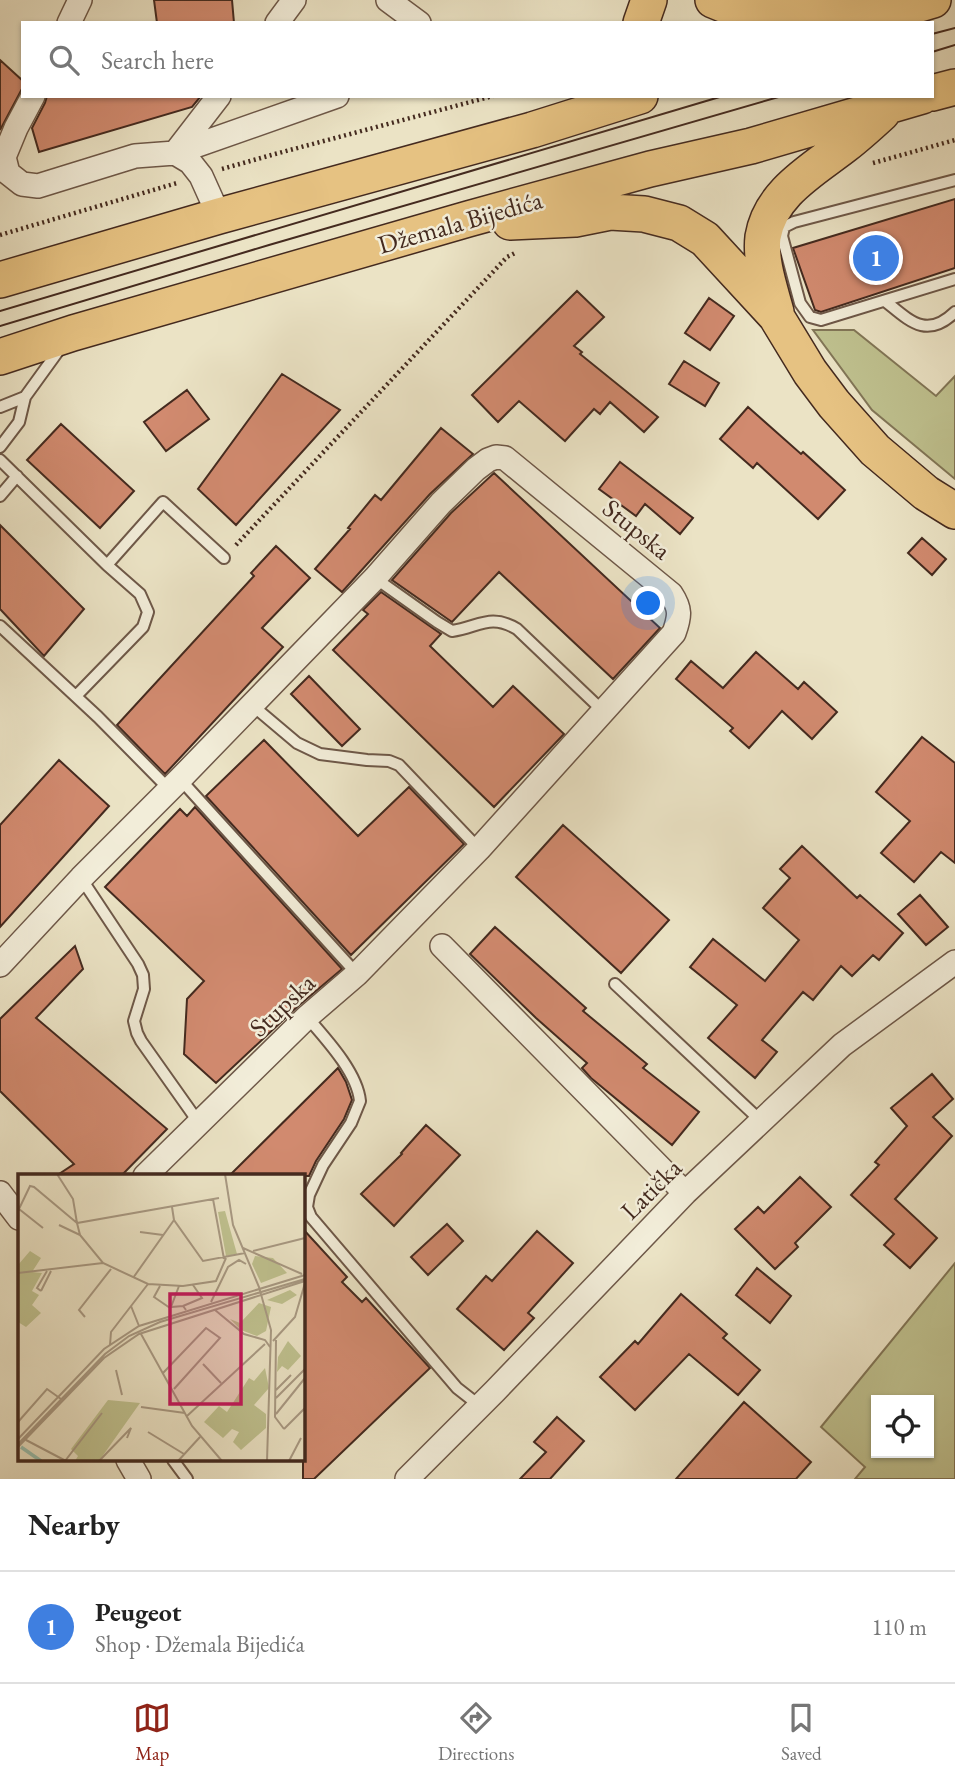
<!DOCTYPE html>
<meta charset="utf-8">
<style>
:root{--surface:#fff;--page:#f6f6f6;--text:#222;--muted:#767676;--line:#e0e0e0;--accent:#8f2418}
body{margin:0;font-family:"EB Garamond",serif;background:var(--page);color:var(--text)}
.controls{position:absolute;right:21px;bottom:21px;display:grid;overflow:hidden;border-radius:0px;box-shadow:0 2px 5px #0004}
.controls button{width:63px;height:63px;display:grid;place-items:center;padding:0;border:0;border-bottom:2px solid var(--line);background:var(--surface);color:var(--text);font:35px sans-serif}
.you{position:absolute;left:649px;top:604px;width:24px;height:24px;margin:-18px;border:5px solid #fff;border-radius:50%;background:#1a73e8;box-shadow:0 0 0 10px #1a73e833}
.badge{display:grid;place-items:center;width:46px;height:46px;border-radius:50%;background:var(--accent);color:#fff;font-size:23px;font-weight:700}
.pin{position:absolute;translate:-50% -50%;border:4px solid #fff;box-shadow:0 2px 7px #0006}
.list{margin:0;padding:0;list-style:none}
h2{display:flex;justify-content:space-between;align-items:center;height:91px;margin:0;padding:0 28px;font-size:30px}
h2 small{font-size:23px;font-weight:400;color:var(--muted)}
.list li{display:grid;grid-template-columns:46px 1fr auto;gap:21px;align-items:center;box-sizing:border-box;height:112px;padding:0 28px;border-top:2px solid var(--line)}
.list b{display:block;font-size:26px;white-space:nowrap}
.list p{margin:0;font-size:23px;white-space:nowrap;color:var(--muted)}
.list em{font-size:23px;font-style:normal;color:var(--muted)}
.icon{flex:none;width:38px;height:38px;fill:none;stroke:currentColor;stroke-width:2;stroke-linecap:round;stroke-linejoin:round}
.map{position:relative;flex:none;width:955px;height:1479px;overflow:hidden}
.search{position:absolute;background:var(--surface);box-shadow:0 2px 5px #0004;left:21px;right:21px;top:21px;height:77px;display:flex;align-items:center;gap:18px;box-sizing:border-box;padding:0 24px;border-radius:0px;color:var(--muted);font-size:26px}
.sheet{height:203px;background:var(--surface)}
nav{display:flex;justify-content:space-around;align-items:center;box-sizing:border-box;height:98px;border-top:2px solid var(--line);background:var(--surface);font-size:19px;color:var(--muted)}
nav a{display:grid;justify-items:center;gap:4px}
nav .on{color:var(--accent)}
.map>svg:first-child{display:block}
.green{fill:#bfc18f;stroke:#827657;stroke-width:2;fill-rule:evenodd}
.building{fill:#d18a6f;stroke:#442a1f;stroke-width:2}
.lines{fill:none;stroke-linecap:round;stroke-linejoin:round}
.lane-casing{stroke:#6e5848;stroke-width:14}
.street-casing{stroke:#6e5848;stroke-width:26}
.primary-casing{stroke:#442a1f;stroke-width:38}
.path{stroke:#442a1f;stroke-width:4.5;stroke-dasharray:2 3.5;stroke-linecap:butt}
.lane{stroke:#f2edd9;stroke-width:10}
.street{stroke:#f2edd9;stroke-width:23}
.primary{stroke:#e6c282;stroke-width:35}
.tram{stroke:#442a1f;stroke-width:2}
.labels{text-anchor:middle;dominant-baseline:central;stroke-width:5;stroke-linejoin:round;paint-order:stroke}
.street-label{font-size:26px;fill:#442a1f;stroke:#f2edd9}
.inset-river{fill:none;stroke:#99bfae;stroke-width:3.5}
.inset-road{fill:none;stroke:#a89983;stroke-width:2}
.view{fill:#c2185b;fill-opacity:0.15;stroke:#c2185b;stroke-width:3.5}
.inset-edge{fill:none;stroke:#442a1f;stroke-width:3.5}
</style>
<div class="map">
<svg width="955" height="1479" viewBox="0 0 955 1479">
<rect width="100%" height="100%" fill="#ebe3c5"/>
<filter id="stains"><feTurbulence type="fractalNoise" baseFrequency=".00286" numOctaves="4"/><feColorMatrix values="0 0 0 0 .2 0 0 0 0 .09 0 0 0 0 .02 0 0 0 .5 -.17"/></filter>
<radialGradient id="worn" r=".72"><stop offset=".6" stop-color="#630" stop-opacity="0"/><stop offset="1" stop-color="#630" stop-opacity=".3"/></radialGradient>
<path class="green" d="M813,330H854L936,396L955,376V479L872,410Z
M955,1263V1479H855L865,1467L821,1427ZM929,1400V1453H876V1400Z"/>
<path class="building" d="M154,0H232L234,23H157Z
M0,60L23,81V87L0,130Z
M47,96H201L192,107L39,152L32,128L45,103Z
M955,199V268L821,312L815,310L793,248Z
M577,291L604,317L574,346L582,352L580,354L658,417L644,432L610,402L600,414L594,409L565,441L519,401L498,422L472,395Z
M709,298L734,316L710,350L685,333Z
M684,361L719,383L705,406L669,384Z
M282,374L340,410L236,525L198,489Z
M187,390L209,419L166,451L144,422Z
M748,407L801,454L803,452L845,490L818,519L757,463L753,468L720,439Z
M61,424L134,491L100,528L27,460Z
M441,428L473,454L430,494L342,592L315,569L350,529L348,528L375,495L381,500Z
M620,462L693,518L680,534L645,504L636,516L599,489Z
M494,473L660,628L613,679L499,572L452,622L392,580L451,513Z
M0,525L84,609L44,656L0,609Z
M922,538L946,559L932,575L908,553Z
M276,546L310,578L262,628L283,647L165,774L117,725L254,576L251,573Z
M381,592L441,634L430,646L493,707L513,686L564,734L494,807L333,650L368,614L363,610Z
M756,652L798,689L804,682L837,712L812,739L782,711L749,748L730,731L733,728L676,679L691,661L723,688Z
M309,676L360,729L342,746L291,694Z
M922,737L955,763V863L941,852L914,882L881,853L910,821L876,792Z
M264,740L358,836L409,787L464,844L351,955L206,796Z
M59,760L109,806L0,927V825Z
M195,807L342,969L297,1007L216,1083L184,1054L187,999L204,981L105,887L180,809L187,816Z
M563,825L669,920L621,973L516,877Z
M802,846L857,898L860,895L903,933L879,960L873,955L852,976L841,966L813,1000L803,992L762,1040L777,1052L755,1078L708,1038L737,1005L690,967L713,939L765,981L799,940L763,908L790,878L780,869Z
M920,895L948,927L926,945L898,914Z
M495,927L586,1008L583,1011L647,1064L643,1068L699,1112L672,1145L591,1078L582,1068L587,1063L536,1018L470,954Z
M75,946L83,969L36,1018L167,1129L121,1176H56L74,1164L0,1091V1019Z
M338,1068L346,1082L352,1100L344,1119L316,1161L309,1176H229Z
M932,1074L953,1099L933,1117L952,1136L895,1199L937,1238L910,1268L884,1245L894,1234L851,1195L879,1165L875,1162L907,1126L891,1108Z
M426,1125L460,1155L394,1226L361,1194L402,1154L401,1153Z
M800,1177L831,1207L795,1243L798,1247L775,1269L735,1229L758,1207L764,1213Z
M447,1224L463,1241L428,1275L411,1257Z
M303,1229L347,1277L342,1282L362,1302L366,1298L430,1368L314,1479H303Z
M537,1231L573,1263L528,1313L534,1318L504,1350L457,1309L486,1276L492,1281Z
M757,1268L791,1296L770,1323L736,1295Z
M681,1294L727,1334L723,1338L760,1370L738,1395L689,1354L635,1410L600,1377L635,1341L638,1344Z
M744,1402L811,1462L796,1479H676Z
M557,1417L584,1441L550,1479H520L546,1452L534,1442Z"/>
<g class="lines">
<g class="lane-casing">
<path id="lane" d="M955,180L794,222L784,227L782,236L800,303L810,317L821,320L955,279
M885,301C909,320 926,340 955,312
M0,407L25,397L59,350
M0,447L19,422L25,397
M0,460L107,565L163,502L224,558
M0,496L17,476
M375,578L437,622L452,631C479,627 490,613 517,629L603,711
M0,626L98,717L169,789
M76,696L143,627L148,612L140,594L107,565
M252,705L297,743L320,754L367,760L389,761L399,765L479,849
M180,779L357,974
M81,878L138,964L143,975L144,989L134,1021L137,1033L141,1041L199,1123
M615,984L761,1121
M307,1017C326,1039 357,1072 360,1101L351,1123L323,1165L309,1195L307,1207L311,1217L457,1388L480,1406
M173,1460L187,1479"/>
</g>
<g class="street-casing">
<path id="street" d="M388,0L419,23
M69,23L80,0
M277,23L294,0
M33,96L16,128L4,157L8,173L22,184L38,186L135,156L175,153L190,162L201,176L219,216
M175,153L337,96
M175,153L219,96
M442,946L685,1193
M0,965L81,878L180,779L375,578L441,503L476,469L488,460L496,457L505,458L671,594C681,609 680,616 674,633L479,849L357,974L307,1017L145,1176
M0,1193L19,1218
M128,1460L139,1479
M407,1479L495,1391L685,1193L842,1045L955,962"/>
</g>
<g class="primary-casing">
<path id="primary" d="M713,0C763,23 820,17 874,17
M641,23L649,0
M856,23L933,0
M932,93L955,87
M510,222L575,219L610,212L644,214L679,223L705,239L776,316L810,372L834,404L875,450L926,493L955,511
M0,280L219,216L532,130L640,96
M776,312C770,289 760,262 763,237C770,193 813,170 845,145C858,135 870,124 882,113
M0,357L73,333L468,219L650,169L751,146L922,96"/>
</g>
<path class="path" d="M873,163L955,140
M222,169L275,154L493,96
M0,235L177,183
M236,545L507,257L515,253"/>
<use href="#lane" class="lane"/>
<use href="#street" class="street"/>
<use href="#primary" class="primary"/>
<path class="tram" d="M932,34L955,28
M932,52L955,45
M0,311L723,96
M0,326L269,245L782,96"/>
</g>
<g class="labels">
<g class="street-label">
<text transform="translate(460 222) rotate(-16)">Džemala Bijedića</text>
<text transform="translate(637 529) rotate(39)">Stupska</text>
<text transform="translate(282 1005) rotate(-43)">Stupska</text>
<text transform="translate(651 1189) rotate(-45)">Latička</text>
</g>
</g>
<g transform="translate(18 1174)">
<rect width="287" height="287" fill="#ebe3c5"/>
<path d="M207,37L219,80L208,82L200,38ZM12,77L23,84L14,98L24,99L14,117L21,121L14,131L23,139L8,153L0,148V91ZM237,82L255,84L269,99L243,109L234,90ZM272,116L279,121L264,130L249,126ZM241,129L253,133L248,157L239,162L223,156L212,145L222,149ZM270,167L283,182L270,196L264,192L259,198L260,183ZM247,194L251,214L236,231L248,240V254L223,276L215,268L221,258L214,255L205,264L186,248L201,232L209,238L231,204L236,207ZM90,226L122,229L81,287H57L60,282L53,275Z" fill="#bfc18f"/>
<path class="inset-river" d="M3,273L23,287"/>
<path class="inset-road" d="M39,0L55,25L59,49L201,24M207,0L215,51L241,113L253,156L249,287M195,25L206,85M154,33L156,46L185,87L227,79M1,35L25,54M0,37L12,12L16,13L59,49L62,61L85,89L130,110L165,112L198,107L208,84M41,51L62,61M122,58L145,61M225,74L284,100M235,77L287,64M0,99L85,89M115,104L156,46M142,112L136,123L152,134M161,112L153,133L165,132L168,136M23,117L19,114L29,97M23,117L33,97M193,128L210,93L221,86L228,90M113,132L121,152M165,132L184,124L175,111M197,136L226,160L247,166L252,173M67,143L61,136L93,95M123,160L174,252L204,287M258,166L257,243L266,255M255,167L277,143L287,109M92,171L93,158L130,110M185,190L203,209M98,196L104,221M145,199L188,154L202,164L156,215M258,216L273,201M258,224L287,195M123,233L167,239M258,240L287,204M169,242L247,170M0,248L29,215L43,225M266,255L287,234M130,258L166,280M0,265L86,175L121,152L287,101M8,266L48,287M0,270L87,180L111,162L142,148L287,105M0,273L86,184L121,160L287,107M47,287L84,239M81,287L113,254L109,264M160,287L182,263M271,287L283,264"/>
<path class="view" d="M152,120H223V230H152Z"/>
<rect width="287" height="287" class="inset-edge"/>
</g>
<rect width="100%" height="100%" filter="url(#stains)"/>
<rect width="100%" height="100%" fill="url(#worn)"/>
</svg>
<div class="controls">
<button><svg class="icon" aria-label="locate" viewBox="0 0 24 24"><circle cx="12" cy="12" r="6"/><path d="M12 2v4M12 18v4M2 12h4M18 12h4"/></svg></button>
</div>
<div class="you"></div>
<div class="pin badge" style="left:876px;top:258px;background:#3f7fe0">1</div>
<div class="search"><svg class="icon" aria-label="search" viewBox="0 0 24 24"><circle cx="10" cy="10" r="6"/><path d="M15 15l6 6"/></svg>Search here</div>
</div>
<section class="sheet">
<h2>Nearby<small></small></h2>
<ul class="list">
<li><span class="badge" style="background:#3f7fe0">1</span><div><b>Peugeot</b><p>Shop · Džemala Bijedića</p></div><em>110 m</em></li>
</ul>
</section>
<nav>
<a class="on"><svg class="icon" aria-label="map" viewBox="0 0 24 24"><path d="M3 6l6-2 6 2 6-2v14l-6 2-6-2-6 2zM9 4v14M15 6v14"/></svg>Map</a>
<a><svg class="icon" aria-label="directions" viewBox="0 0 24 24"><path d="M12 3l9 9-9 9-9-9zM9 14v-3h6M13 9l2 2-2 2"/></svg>Directions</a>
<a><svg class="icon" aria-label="saved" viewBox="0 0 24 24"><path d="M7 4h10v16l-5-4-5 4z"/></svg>Saved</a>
</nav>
